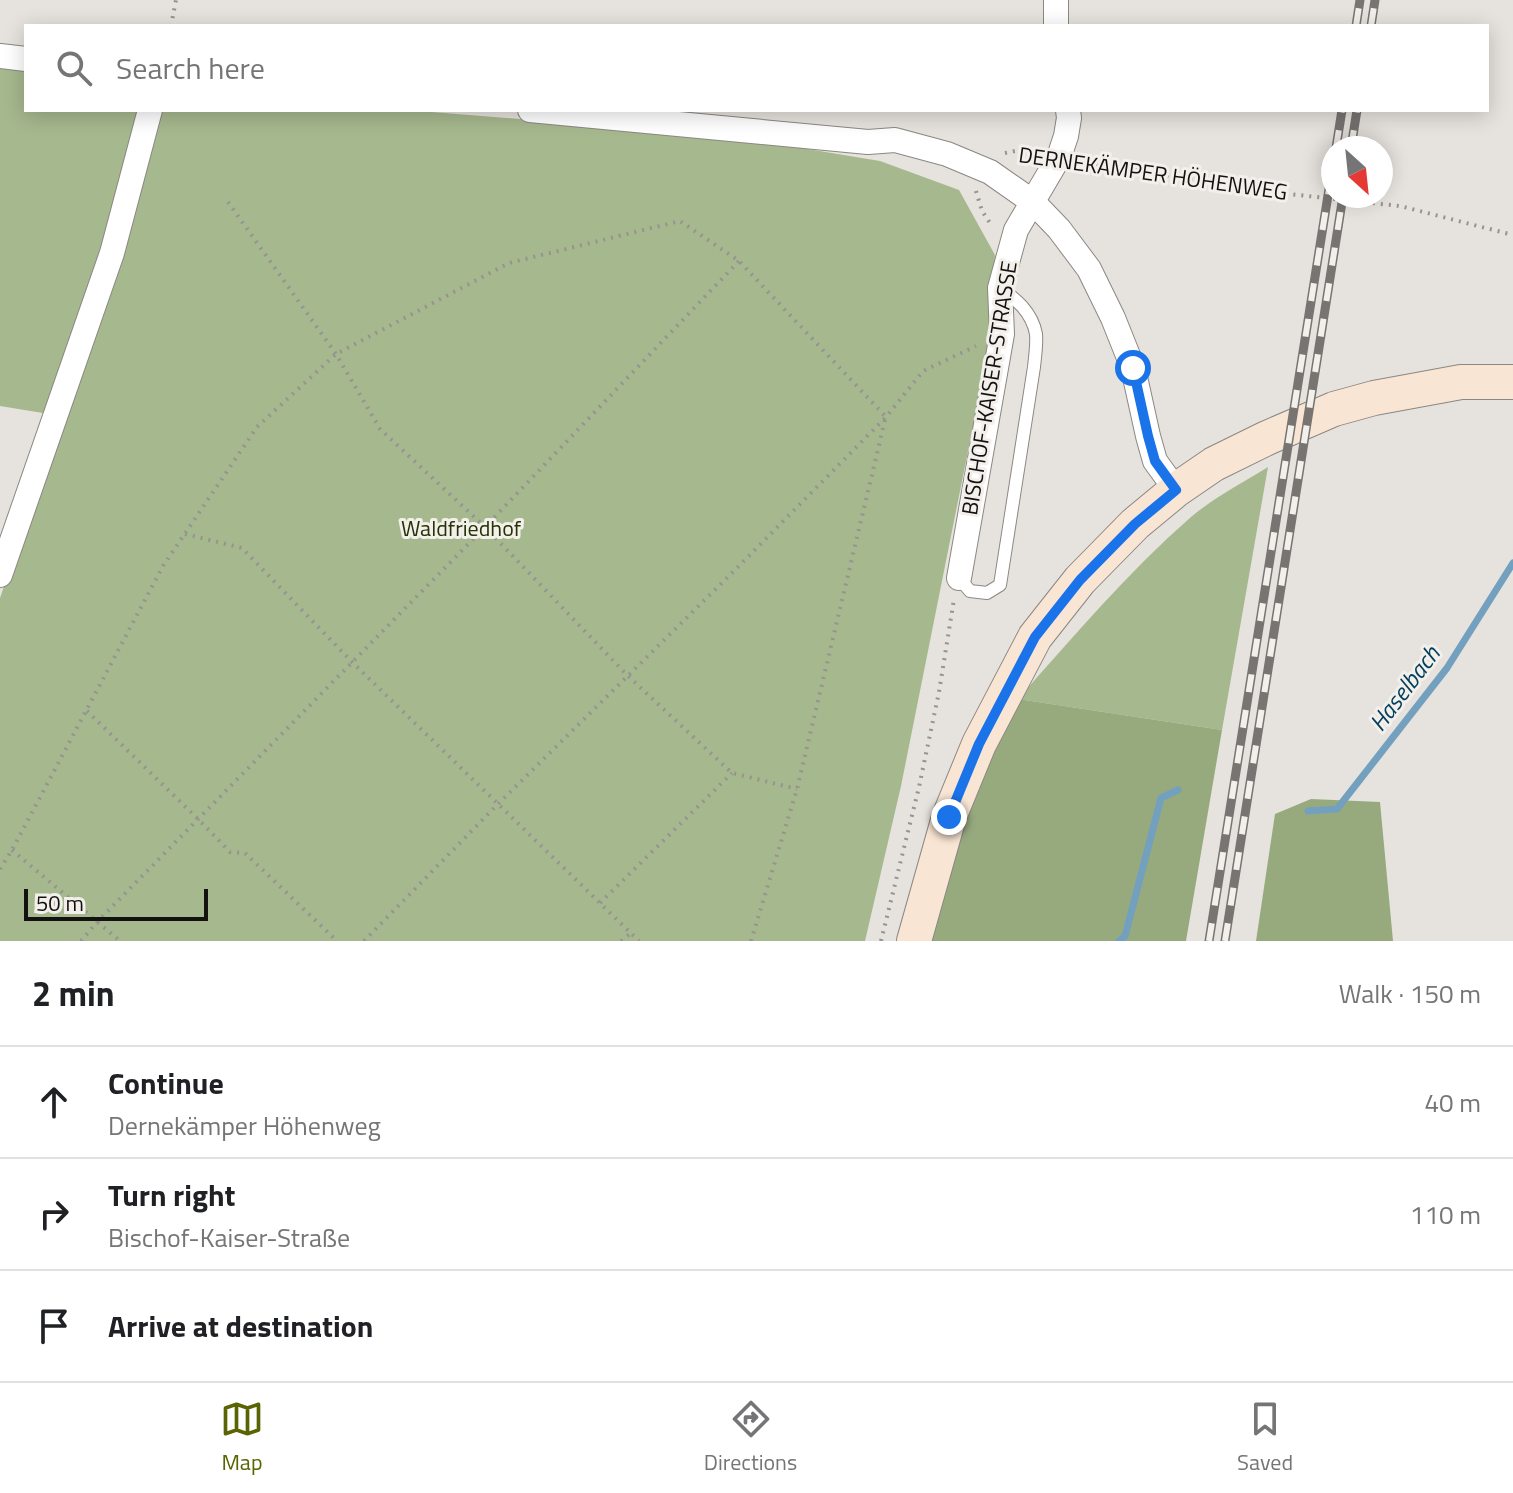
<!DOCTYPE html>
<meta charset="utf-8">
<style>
:root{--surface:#fff;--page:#f2f2f2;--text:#202124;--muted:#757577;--line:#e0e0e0;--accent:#5a6403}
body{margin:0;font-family:"Titillium Web",sans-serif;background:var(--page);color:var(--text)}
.compass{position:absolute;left:1321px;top:136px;width:72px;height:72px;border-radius:50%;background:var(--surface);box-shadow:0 4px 20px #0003;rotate:153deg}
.scale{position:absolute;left:24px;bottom:20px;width:184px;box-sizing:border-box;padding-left:8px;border:4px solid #141211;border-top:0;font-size:22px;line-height:28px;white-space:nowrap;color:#141211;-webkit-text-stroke:6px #f3efeb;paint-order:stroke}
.stop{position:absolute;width:24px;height:24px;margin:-18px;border:6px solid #1a73e8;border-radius:50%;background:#fff}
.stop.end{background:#1a73e8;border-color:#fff;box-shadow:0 2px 8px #0008}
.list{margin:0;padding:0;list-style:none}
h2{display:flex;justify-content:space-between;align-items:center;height:104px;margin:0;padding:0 32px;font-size:34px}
h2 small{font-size:26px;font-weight:400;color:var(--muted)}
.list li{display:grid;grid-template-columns:52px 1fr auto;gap:24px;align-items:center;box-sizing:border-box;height:112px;padding:0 32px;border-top:2px solid var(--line)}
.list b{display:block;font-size:30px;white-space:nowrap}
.list p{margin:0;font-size:26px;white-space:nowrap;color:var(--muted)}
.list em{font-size:26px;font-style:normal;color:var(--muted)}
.icon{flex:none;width:44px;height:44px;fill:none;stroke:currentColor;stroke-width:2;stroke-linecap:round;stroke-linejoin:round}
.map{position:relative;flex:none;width:1513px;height:941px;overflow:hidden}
.search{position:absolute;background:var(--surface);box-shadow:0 4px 20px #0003;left:24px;right:24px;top:24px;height:88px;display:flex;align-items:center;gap:20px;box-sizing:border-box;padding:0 28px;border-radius:0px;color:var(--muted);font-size:30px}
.sheet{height:440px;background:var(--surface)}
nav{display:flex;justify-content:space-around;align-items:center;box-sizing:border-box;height:112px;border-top:2px solid var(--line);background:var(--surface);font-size:22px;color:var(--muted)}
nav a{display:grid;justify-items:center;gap:4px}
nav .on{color:var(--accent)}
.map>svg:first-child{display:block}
.green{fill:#a6b88e}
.forest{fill:#97aa7e}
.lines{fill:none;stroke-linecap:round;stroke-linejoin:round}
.stream{stroke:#73a0be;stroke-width:7}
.lane-casing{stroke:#8b8783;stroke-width:14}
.street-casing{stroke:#8b8783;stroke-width:26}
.secondary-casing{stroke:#8b8783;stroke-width:36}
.path{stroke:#979390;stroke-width:4;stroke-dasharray:2 6;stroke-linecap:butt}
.lane{stroke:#fff;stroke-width:12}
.street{stroke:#fff;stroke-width:24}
.secondary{stroke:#f8e5d4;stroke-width:34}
.rail-casing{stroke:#777472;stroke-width:9}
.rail{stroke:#f3efeb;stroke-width:6;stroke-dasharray:18;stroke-linecap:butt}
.route{stroke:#1a73e8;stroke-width:10}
.labels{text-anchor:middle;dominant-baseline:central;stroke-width:6;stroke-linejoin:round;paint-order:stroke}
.street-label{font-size:22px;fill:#141211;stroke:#f3efeb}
.park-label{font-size:22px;fill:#233401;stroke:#f3efeb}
.water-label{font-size:24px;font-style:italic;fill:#013e5c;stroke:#f3efeb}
</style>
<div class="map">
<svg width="1513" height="941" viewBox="0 0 1513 941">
<rect width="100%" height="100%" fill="#e6e2dd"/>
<path class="green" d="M0,62L26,65V110H145L49,414L0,406Z
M156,110H406L723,135L880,161L959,190L995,255L989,346L901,786L865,941H0V598L120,253Z
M1268,467L1222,730L1018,699C1074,636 1128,572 1191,517C1212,499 1244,482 1268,467Z"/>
<path class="forest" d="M1018,699L1222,730L1186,941H932L954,852L987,760Z
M1311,799L1380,802L1393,941H1256L1275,814Z"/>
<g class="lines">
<path class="stream" d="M1308,811L1337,809L1447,668L1513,563
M1119,941L1125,936L1161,798L1178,790"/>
<g class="lane-casing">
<path id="lane" d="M959,578L970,591L987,593L1000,585L1034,367C1035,357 1037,344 1036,334C1032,312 1016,299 1000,288"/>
</g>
<g class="street-casing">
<path id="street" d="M1056,0V26
M0,56L26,59
M530,110L868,142L895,140L947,154L990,172L1033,202L1059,229L1089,269L1113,318L1133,368L1148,436L1155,461L1176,490
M0,575L112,253L150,110
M959,578L1002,334L1000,288L1016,230L1059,157L1066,136L1069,118L1068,110"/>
</g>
<g class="secondary-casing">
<path id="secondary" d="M914,941L949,817L979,744L1035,637L1080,580L1135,524L1176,490L1214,464L1267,438L1334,409L1374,398L1461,382H1513"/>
</g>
<path class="path" d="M171,26L176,0
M1005,153L1020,150L1036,153
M1080,161L1271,192L1400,206L1513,235
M976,191L982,211L992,226
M228,202L336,354L380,429L485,527L627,675L732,773L797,789
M185,534L242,548L352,662L639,941
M87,711L198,819L230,852L245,853L337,941
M12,850L120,941
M0,869L12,850L163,566L257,427L336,354L509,263L680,221L739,261L886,417
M600,903L732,773
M81,941L97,922L485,527L739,261
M364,941L498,804L735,570L886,417L923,371L976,346
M621,941L631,933
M751,941L797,789L885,420
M881,941L919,787L939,692L954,599"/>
<use href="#lane" class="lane"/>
<use href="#street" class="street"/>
<use href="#secondary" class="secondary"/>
<g class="rail-casing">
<path id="rail" d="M1356,26L1360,0
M1371,26L1375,0
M1336,148L1342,110
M1351,148L1357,110
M1209,941L1333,164
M1225,941L1343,196"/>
</g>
<use href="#rail" class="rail"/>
</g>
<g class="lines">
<path class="route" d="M949,817L979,744L1035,637L1080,580L1135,524L1176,490L1155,461L1148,436L1133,368"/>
</g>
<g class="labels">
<g class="street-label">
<text transform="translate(1153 173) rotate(8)">DERNEKÄMPER HÖHENWEG</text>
<text transform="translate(989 388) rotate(-81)">BISCHOF-KAISER-STRASSE</text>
</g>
<g class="park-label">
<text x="461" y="528">Waldfriedhof</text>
</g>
<g class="water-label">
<text transform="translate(1404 688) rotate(-53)">Haselbach</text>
</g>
</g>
</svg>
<svg class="compass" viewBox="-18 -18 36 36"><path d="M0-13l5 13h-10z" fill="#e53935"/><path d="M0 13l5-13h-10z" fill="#757577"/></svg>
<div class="scale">50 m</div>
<div class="stop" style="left:1133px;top:368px"></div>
<div class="stop end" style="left:949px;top:817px"></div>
<div class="search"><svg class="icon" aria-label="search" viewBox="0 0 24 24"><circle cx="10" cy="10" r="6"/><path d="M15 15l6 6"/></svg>Search here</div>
</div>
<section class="sheet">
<h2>2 min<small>Walk · 150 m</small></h2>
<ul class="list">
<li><svg class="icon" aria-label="ahead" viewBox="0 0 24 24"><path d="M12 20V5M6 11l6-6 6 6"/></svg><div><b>Continue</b><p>Dernekämper Höhenweg</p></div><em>40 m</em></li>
<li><svg class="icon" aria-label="right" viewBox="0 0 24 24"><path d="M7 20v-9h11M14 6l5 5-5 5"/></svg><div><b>Turn right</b><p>Bischof-Kaiser-Straße</p></div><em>110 m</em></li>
<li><svg class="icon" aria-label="arrive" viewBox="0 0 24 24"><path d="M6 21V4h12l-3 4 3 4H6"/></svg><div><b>Arrive at destination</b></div></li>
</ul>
</section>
<nav>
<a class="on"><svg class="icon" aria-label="map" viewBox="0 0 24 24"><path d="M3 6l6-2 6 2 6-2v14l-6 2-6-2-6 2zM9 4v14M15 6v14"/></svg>Map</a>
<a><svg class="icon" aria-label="directions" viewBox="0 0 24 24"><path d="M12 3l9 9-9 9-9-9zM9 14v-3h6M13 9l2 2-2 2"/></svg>Directions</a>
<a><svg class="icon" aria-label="saved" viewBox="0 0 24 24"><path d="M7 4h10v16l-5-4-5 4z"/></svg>Saved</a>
</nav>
